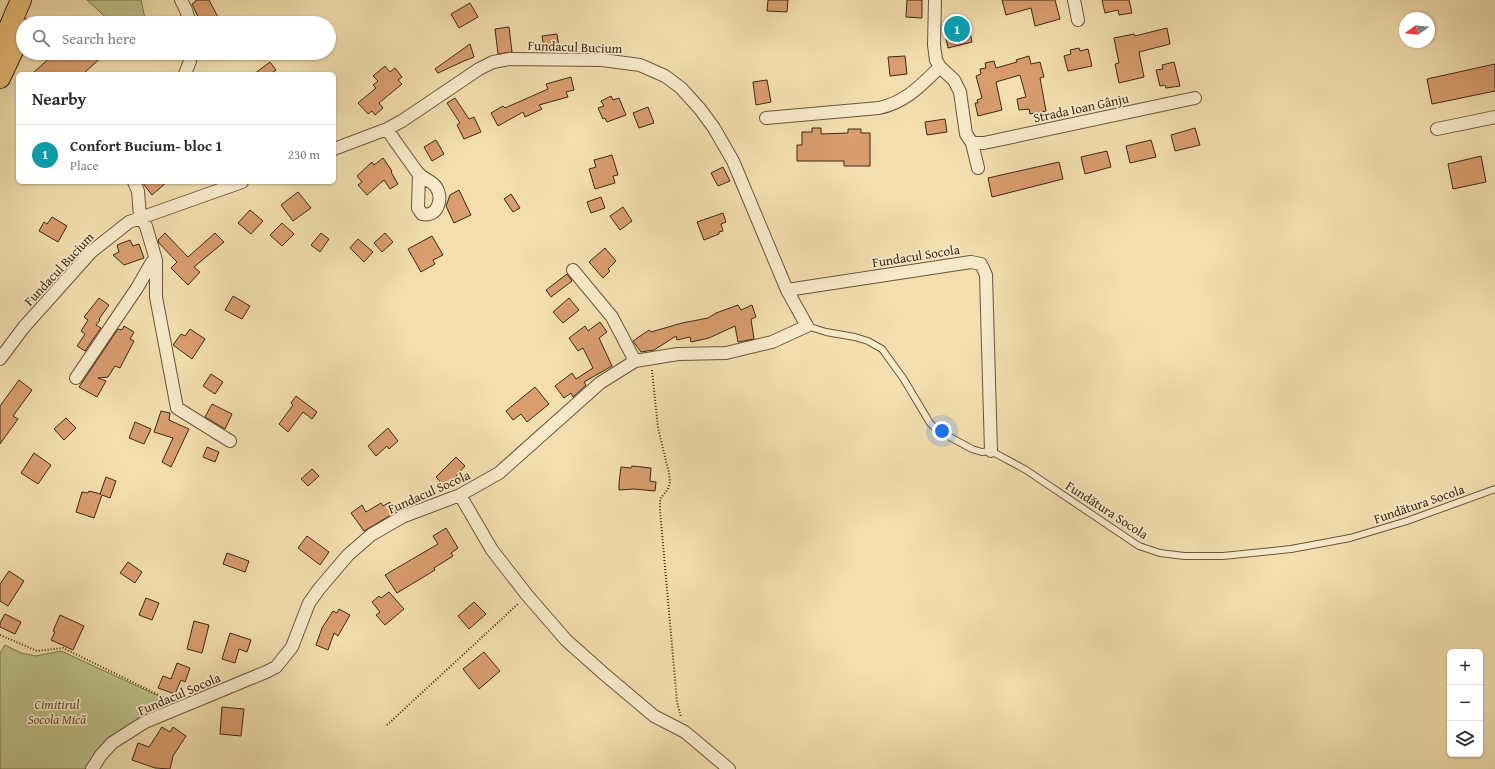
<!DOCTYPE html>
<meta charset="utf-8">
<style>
:root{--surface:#fff;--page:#f2f2f3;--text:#2b2b33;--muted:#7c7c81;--line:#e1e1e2;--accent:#8f2418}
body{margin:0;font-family:"Gentium Book Plus",serif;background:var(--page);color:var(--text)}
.controls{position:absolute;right:12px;bottom:12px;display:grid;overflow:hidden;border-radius:6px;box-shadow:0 1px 3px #0004}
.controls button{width:36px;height:36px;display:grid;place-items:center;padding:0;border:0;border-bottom:1px solid var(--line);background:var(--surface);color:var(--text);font:20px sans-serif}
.compass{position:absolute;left:1399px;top:12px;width:36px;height:36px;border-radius:50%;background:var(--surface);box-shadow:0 1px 3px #0004;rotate:255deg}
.you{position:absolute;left:942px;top:431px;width:14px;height:14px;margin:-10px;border:3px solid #fff;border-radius:50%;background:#1a73e8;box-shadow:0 0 0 6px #1a73e833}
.badge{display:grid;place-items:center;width:26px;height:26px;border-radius:50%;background:var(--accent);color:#fff;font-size:13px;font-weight:700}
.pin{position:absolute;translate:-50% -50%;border:2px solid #fff;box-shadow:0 1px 4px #0006}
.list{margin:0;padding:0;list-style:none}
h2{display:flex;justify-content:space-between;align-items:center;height:52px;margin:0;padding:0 16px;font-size:17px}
h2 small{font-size:13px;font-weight:400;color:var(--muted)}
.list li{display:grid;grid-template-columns:26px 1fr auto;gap:12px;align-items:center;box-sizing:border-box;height:60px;padding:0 16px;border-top:1px solid var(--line)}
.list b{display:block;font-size:15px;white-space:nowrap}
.list p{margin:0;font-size:13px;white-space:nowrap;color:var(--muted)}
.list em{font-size:13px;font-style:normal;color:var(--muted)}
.icon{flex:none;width:22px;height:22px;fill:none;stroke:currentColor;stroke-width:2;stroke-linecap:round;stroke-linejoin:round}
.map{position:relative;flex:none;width:1495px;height:769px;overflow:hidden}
.search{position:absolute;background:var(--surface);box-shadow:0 1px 3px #0004;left:16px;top:16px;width:320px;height:44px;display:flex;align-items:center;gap:10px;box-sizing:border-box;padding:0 14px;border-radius:22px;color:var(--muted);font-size:15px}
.panel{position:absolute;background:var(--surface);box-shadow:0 1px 3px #0004;left:16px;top:72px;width:320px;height:112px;border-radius:6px}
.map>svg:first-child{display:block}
.green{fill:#bdc189;stroke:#7d744f}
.building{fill:#d99d6e;stroke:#3d2715}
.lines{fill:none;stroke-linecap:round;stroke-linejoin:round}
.lane-casing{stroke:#6a553b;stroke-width:8}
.street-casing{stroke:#6a553b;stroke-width:14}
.primary-casing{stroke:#3d2715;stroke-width:22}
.path{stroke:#3d2715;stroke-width:2;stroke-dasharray:1 2;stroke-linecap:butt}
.lane{stroke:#f7eaca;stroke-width:6}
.street{stroke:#f7eaca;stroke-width:12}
.primary{stroke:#e9bf77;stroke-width:20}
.labels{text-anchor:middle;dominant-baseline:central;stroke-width:3.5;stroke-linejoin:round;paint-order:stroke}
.street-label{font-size:13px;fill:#3d2715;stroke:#f7eaca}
.park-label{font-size:13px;font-style:italic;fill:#5d4e32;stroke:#f7eaca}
</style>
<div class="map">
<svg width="1495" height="769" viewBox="0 0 1495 769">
<rect width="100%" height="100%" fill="#f2deae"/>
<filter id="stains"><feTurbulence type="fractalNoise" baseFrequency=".005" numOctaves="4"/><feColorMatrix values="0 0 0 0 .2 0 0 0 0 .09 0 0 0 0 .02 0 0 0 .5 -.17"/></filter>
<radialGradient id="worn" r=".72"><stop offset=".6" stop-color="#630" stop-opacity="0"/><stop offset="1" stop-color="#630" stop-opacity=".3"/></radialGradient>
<path class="green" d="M87,0H141L146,23H112Z
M5,645L21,653L36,656L61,651L163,698L149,712L99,752L86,769H0V653Z"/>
<path class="building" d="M196,0H209L219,19L211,23H201L192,4L195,2Z
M768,0H788L787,12L767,11Z
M907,0H922V18L906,17Z
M1002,0H1055L1060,19L1035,26L1031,8L1006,15Z
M1102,0H1129L1132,13L1119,15L1118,10L1105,13Z
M470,3L478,17L459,28L451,14Z
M967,18L972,42L948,48L943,24Z
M509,27L512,52L498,54L495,29Z
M1167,28L1170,44L1139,52L1144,77L1119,83L1115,64L1119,63L1114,38L1134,34L1135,36Z
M557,34L559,47L544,49L542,36Z
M470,44L474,57L464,61L438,73L435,69Z
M1079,48L1080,51L1088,49L1092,66L1068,71L1064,56L1071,54L1070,50Z
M55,53H106L83,74H32Z
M905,56L907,74L890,76L888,57Z
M1029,56L1031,64L1040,62L1044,77L1040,78L1046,111L1030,114L1029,109L1019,110L1017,99L1026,97L1020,75L996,82L1002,110L978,116L975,103H978L977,100L982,98L976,76L981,74L980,69L986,68L985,63L994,61L996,68L1017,62L1016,60Z
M270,62L276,70L270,74H254Z
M1174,62L1180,86L1166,88L1165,85L1160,86L1156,70L1163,69L1162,65Z
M1495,64V91L1432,104L1427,79Z
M385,66L390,72L395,68L402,77L398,80L402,84L379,103L383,108L375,115L372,111L368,114L358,103L376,88L373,85L378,81L373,76Z
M571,77L574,90L566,92L568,97L539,105L542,109L525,117L523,112L498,126L491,113L503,106L505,108L548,89L546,84Z
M767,80L771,102L756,105L753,82Z
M611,96L613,100L619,98L626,115L607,122L605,118L603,119L598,108L604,106L601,101Z
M455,98L469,119L474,117L481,132L464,139L457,125L460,123L447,103Z
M648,107L654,123L639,128L633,113Z
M945,119L947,132L927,135L925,122Z
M812,128H821V134L848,133V129H861V133H870V166H844V161H797V145H802V132H812Z
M1195,128L1200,145L1175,151L1171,135Z
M436,140L444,154L432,161L424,147Z
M1151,140L1156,157L1130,163L1126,146Z
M1107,151L1111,167L1085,174L1081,157Z
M612,155L618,175L613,176L615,183L595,189L589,169L596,167L594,160Z
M1481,156L1486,182L1453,189L1448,164Z
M383,158L392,171L391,172L398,184L390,189L384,180L367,195L358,185L362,182L357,176L372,162L374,165Z
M1059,162L1063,179L992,197L988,178Z
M723,167L730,181L718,186L711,173Z
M142,182H167L152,195Z
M459,190L471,215L454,223L446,206L450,195Z
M298,192L311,208L293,221L281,205Z
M511,194L520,208L513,212L504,199Z
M601,197L605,208L591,213L587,202Z
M623,207L632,221L620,230L610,216Z
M250,210L263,221L251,234L238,223Z
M723,213L726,222L721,224L723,231L719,232V234L704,240L697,222Z
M52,217L67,226L58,242L39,231L44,222L47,224Z
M282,223L294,234L282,246L270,235Z
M165,233L188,257L215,233L224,242L194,267L200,272L188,285L171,268L177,262L159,243L158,240Z
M321,233L329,239L320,252L311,245Z
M385,233L393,242L382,252L374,243Z
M432,236L443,255L433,260L435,264L421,272L408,249Z
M358,239L373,252L364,262L350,248Z
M130,240L133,246L139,244L144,258L124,265L113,255L119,252L117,245Z
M605,248L616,261L608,269L610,271L603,278L589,262Z
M567,274L572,281L551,297L546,290Z
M233,296L250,306L242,319L225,310Z
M99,298L109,305L99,319L100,320L96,325L101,328L85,351L77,346L85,334L81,331L88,320L84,317Z
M569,298L579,310L563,323L553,312Z
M738,305L741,310L752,305L756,317L751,319L754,339L738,342L735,326L709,338L691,342L690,337L677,340L676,336L654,350L641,352L633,341L649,330L651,332L682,323L708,318L716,313Z
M600,322L607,332L599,338L612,366L584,382L586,385L573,397L571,393L564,398L555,386L572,373L576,379L593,368L583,348L578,351L569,338L585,326L588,331Z
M124,326L134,332L130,339L134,341L120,368L115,366L108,377L98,378L106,381L97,397L79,387L118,329L122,330Z
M190,329L205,339L192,359L173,345L181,334L185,336Z
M211,374L223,382L215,394L203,386Z
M19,380L32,390L13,416L18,419L0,444V406Z
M535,387L549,404L527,422L521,414L513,420L506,411Z
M296,396L317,412L312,419L303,412L288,432L279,424L293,405L291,403Z
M212,404L232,414L225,429L205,417Z
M161,411L170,413L169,420L189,429L171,467L162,462L173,438L154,432Z
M66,418L76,428L64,440L54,429Z
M135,422L151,429L144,444L129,438Z
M388,428L398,441L389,449L387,446L376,456L368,446Z
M207,447L219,452L215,462L203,457Z
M34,453L51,465L38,484L21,473Z
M456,457L465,466L448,485L445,483L443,485L436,477Z
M632,466L651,468L650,481L656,482L655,491L634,489L619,490V483L621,467L631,468Z
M312,469L319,476L308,486L301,479Z
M106,477L116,481L110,498L102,495L94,518L76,512L82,492L88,493L89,491L101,494H100Z
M390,502L396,512L364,531L351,513L362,505L366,512L381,503L383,506Z
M446,528L458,548L451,553L453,556L434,568L435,570L397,593L385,575L438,544L433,536Z
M307,536L329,552L320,565L298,548Z
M227,553L249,561L245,572L223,564Z
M128,562L142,572L135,583L120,573Z
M9,571L24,581L8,606L0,601V584Z
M389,592L404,609L385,625L376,615L380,612L372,602L379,596L381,598Z
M146,598L159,603L152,620L139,615Z
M474,602L486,614L469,629L458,616Z
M339,609L350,615L338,636L334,633L328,650L316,645L322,628L333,611L337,613Z
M5,614L21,622L15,634L0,627V623Z
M60,615L84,626L73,650L51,640L55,632L53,631Z
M194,621L209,625L202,653L187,649Z
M230,633L251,640L247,652L239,649L235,663L222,659Z
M484,652L500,671L479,689L463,669Z
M177,663L190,668L185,682L181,680L175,694L158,688L163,676L171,679Z
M222,707L244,709L241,736L220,734Z
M162,727L170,732L173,727L186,736L173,756L170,769L155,768L132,760L138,743L149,747Z"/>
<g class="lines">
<g class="lane-casing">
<path id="lane" d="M807,326L826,332L855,337L868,341L882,349L903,378L930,423L937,430L972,449L982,452L991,451L1026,470L1139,546L1160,553L1184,556H1223L1291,549L1350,538L1407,521L1495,489"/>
</g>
<g class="street-casing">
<path id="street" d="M181,0L186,10L190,23
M935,0L934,45L936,60L940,67L954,80L960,92L966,134L972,143L978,168
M1074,0L1078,20
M185,74L190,61L191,53
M766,118L879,108C906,102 920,86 940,67
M387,129C394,140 402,151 410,162C413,166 416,171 419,174C424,179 432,181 436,187C444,199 437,218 422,214L418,208L419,174
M1437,129L1495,117
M972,143H984L1195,98
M134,182L138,191L140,217L146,226L156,260V297L177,408L230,441
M573,270L612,317L635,361
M787,290L971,262L981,264L986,275L991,451
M0,359L24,327L91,252L129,222L242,182
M76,378L137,288L152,262L156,260
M460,495L492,550L527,595L566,640L603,673L654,716L685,732L729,769
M92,769L101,755L112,743L145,722L266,672L276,667L292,647L309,603L319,589L348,555L371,535L402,517L460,495L499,473L600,383L635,361L678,354L726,353L772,342L807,326L787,290L733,161L714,128L700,109L681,88L665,76L640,65L602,60L510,59L493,62L479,69L402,121L387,129L334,149"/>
</g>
<g class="primary-casing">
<path id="primary" d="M2,44L21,0
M0,78L23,29"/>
</g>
<path class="path" d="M652,370L658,428L669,473L670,482L668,489L660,499V510L677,702L681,717
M0,635L37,651L63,648L169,700
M387,725L519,603"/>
<use href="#lane" class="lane"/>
<use href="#street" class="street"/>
<use href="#primary" class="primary"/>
</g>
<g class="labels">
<g class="street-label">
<text transform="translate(575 47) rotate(2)">Fundacul Bucium</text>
<text transform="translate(1081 108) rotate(-12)">Strada Ioan Gânju</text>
<text transform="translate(916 256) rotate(-9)">Fundacul Socola</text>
<text transform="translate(59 269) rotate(-47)">Fundacul Bucium</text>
<text transform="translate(429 492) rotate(-24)">Fundacul Socola</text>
<text transform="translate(1419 504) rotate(-19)">Fundătura Socola</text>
<text transform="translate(1107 510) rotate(33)">Fundătura Socola</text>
<text transform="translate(179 694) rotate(-23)">Fundacul Socola</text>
</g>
<g class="park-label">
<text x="57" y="704">Cimitirul<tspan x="57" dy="15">Socola Mică</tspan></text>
</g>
</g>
<rect width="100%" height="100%" filter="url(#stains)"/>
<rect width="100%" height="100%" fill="url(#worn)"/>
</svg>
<div class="controls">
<button>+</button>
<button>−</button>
<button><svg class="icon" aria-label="layers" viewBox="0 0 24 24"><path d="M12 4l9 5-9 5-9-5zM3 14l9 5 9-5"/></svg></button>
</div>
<svg class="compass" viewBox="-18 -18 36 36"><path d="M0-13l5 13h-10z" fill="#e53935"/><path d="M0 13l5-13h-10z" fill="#7c7c81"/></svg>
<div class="you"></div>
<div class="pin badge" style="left:957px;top:29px;background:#0f9aa8">1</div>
<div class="search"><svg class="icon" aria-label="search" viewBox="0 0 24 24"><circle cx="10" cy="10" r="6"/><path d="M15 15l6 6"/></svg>Search here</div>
<section class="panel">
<h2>Nearby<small></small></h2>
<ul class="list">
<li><span class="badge" style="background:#0f9aa8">1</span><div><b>Confort Bucium- bloc 1</b><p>Place</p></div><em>230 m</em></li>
</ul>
</section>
</div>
